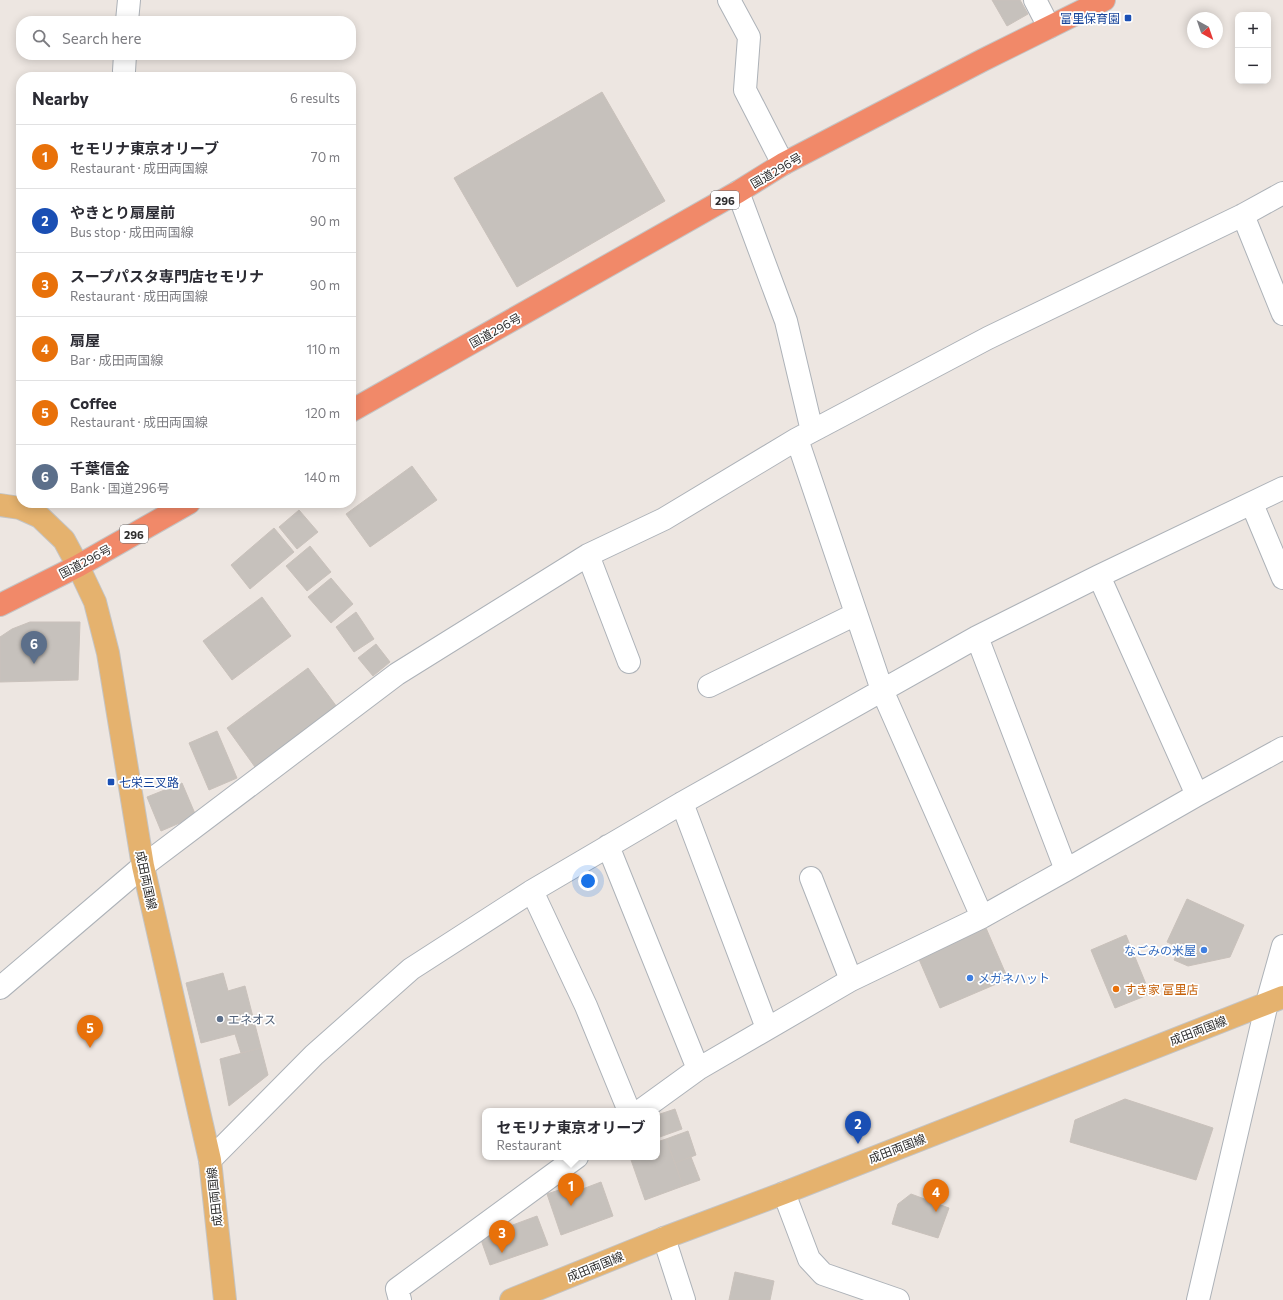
<!DOCTYPE html>
<meta charset="utf-8">
<style>
:root{--surface:#fff;--page:#f7f7f7;--text:#2b2b33;--muted:#7c7c81;--line:#e1e1e2;--accent:#518beb}
body{margin:0;font-family:Commissioner,"Noto Sans JP",sans-serif;background:var(--page);color:var(--text)}
.controls{position:absolute;right:12px;top:12px;display:grid;overflow:hidden;border-radius:8px;box-shadow:0 2px 10px #0003}
.controls button{width:36px;height:36px;display:grid;place-items:center;padding:0;border:0;border-bottom:1px solid var(--line);background:var(--surface);color:var(--text);font:20px sans-serif}
.compass{position:absolute;left:1187px;top:12px;width:36px;height:36px;border-radius:50%;background:var(--surface);box-shadow:0 2px 10px #0003;rotate:140deg}
.you{position:absolute;left:588px;top:881px;width:14px;height:14px;margin:-10px;border:3px solid #fff;border-radius:50%;background:#1a73e8;box-shadow:0 0 0 6px #1a73e833}
.badge{display:grid;place-items:center;width:26px;height:26px;border-radius:50%;background:var(--accent);color:#fff;font-size:13px;font-weight:700}
.pin{position:absolute;translate:-50% -33px;filter:drop-shadow(0 1px 2px #0008)}
.pin::after{content:'';position:absolute;top:21px;width:14px;height:12px;background:inherit;clip-path:polygon(0 0,100% 0,50% 100%)}
.popup{position:absolute;left:482px;top:1108px;width:178px;height:52px;box-sizing:border-box;display:grid;place-content:center;border-radius:8px;background:var(--surface);filter:drop-shadow(0 1px 3px #0005);font-size:13px;white-space:nowrap;color:var(--muted)}
.popup b{font-size:15px;color:var(--text)}
.popup::after{content:'';position:absolute;left:50%;top:100%;margin-left:-8px;border:8px solid transparent;border-top-color:var(--surface)}
.list{margin:0;padding:0;list-style:none}
h2{display:flex;justify-content:space-between;align-items:center;height:52px;margin:0;padding:0 16px;font-size:17px}
h2 small{font-size:13px;font-weight:400;color:var(--muted)}
.list li{display:grid;grid-template-columns:26px 1fr auto;gap:12px;align-items:center;box-sizing:border-box;height:64px;padding:0 16px;border-top:1px solid var(--line)}
.list b{display:block;font-size:15px;white-space:nowrap}
.list p{margin:0;font-size:13px;white-space:nowrap;color:var(--muted)}
.list em{font-size:13px;font-style:normal;color:var(--muted)}
.icon{flex:none;width:22px;height:22px;fill:none;stroke:currentColor;stroke-width:2;stroke-linecap:round;stroke-linejoin:round}
.map{position:relative;flex:none;width:1283px;height:1300px;overflow:hidden}
.search{position:absolute;background:var(--surface);box-shadow:0 2px 10px #0003;left:16px;top:16px;width:340px;height:44px;display:flex;align-items:center;gap:10px;box-sizing:border-box;padding:0 14px;border-radius:16px;color:var(--muted);font-size:15px}
.panel{position:absolute;background:var(--surface);box-shadow:0 2px 10px #0003;left:16px;top:72px;width:340px;height:436px;border-radius:16px}
.map>svg:first-child{display:block}
.building{fill:#c6c1bc;stroke:#c9c1bb}
.lines{fill:none;stroke-linecap:round;stroke-linejoin:round}
.minor-casing{stroke:#adb2b8;stroke-width:24}
.major-casing{stroke:#c4c4c4;stroke-width:24}
.highway-casing{stroke:#c4c4c4;stroke-width:24}
.minor{stroke:#fff;stroke-width:22}
.major{stroke:#e5b26e;stroke-width:22}
.highway{stroke:#f18969;stroke-width:22}
.transit-dot{fill:#1a4fb4;stroke:#fff;stroke-width:1.5}
.shop-dot{fill:#3f7fe0;stroke:#fff;stroke-width:1.5}
.food-dot{fill:#e8710a;stroke:#fff;stroke-width:1.5}
.service-dot{fill:#5c6f8a;stroke:#fff;stroke-width:1.5}
.labels{text-anchor:middle;dominant-baseline:central;stroke-width:3.5;stroke-linejoin:round;paint-order:stroke}
.shield{fill:#fff;stroke:#6c6c6c;stroke-width:1}
.shield-label{font-size:11px;font-weight:bold;fill:#2d2d2d}
.transit-label{font-size:12px;fill:#164399;stroke:#fff;text-anchor:end}
.street-label{font-size:12px;fill:#2d2d2d;stroke:#fff}
.shop-label{font-size:12px;fill:#366cbe;stroke:#fff;text-anchor:end}
.food-label{font-size:12px;fill:#c56008;stroke:#fff;text-anchor:start}
.service-label{font-size:12px;fill:#4e5e75;stroke:#fff;text-anchor:start}
</style>
<div class="map">
<svg width="1283" height="1300" viewBox="0 0 1283 1300">
<rect width="100%" height="100%" fill="#ede6e1"/>
<path class="building" d="M992,0H1020L1028,14L1007,26Z
M602,92L665,201L517,287L454,178Z
M412,466L437,500L370,547L346,514Z
M299,510L318,532L297,549L279,527Z
M274,528L294,552L250,589L231,565Z
M310,546L331,572L307,591L286,566Z
M331,578L353,604L331,623L308,597Z
M262,597L291,636L232,680L203,641Z
M356,612L374,639L354,652L336,627Z
M30,622H80L78,680L0,682V637L12,629Z
M376,644L390,662L373,676L358,658Z
M308,668L337,707L255,767L227,728Z
M217,731L237,778L209,790L189,743Z
M182,783L196,816L161,831L147,797Z
M1187,899L1244,925L1230,957L1188,966L1174,960L1180,948L1167,942Z
M986,928L1008,979L940,1008L918,957Z
M1126,935L1150,994L1115,1008L1091,950Z
M223,973L228,991L245,986L261,1048L241,1053L235,1034L201,1043L186,983Z
M261,1048L268,1075L229,1106L220,1059Z
M1125,1099L1213,1128L1196,1180L1070,1142L1075,1120Z
M675,1109L682,1129L657,1138V1115Z
M688,1131L696,1155L675,1163L666,1139Z
M666,1139L683,1186L645,1200L630,1157H657V1142Z
M691,1157L700,1180L683,1186L675,1163Z
M601,1182L613,1216L561,1235L547,1194L562,1189L564,1196Z
M911,1194L949,1208L938,1238L892,1224L898,1204Z
M537,1216L548,1245L490,1265L480,1237Z
M735,1272L774,1281L770,1300H729Z"/>
<g class="lines">
<g class="minor-casing">
<path id="minor" d="M729,0L749,37L745,90L783,164
M1035,0L1049,27
M127,21L129,0
M124,71L125,55
M738,192L786,321L812,431
M1243,215L1283,314
M797,439L882,690L982,917
M1252,504L1283,578
M588,555L629,662
M1099,576L1197,795
M977,637L1066,870
M709,686L856,614
M682,803L767,1028
M608,846L698,1069
M811,878L851,980
M532,891L586,1006L629,1111
M0,988L143,866L397,674L588,555L664,519L797,439L988,338L1243,215L1283,193
M640,1111L698,1069L851,980L982,917L1066,870L1197,795L1283,748
M210,1160L314,1055L411,969L532,891L682,803L977,637L1099,576L1283,488
M784,1193L809,1259L823,1274L898,1300
M664,1238L684,1300
M400,1300L397,1289L577,1157
M1198,1300L1267,1003L1283,946"/>
</g>
<g class="major-casing">
<path id="major" d="M0,505L20,508L40,517L64,540L78,566L95,602L108,653L143,866L210,1160L225,1300
M511,1300L664,1238L784,1193L1283,997"/>
</g>
<g class="highway-casing">
<path id="highway" d="M351,411L738,192L783,164L983,60L1104,0
M0,605L78,566L189,503"/>
</g>
<use href="#minor" class="minor"/>
<use href="#major" class="major"/>
<use href="#highway" class="highway"/>
</g>
<g class="transit-dot">
<rect x="1124" y="14" width="8" height="8" rx="2"/>
<rect x="107" y="778" width="8" height="8" rx="2"/>
</g>
<g class="shop-dot">
<circle cx="1204" cy="950" r="4"/>
<circle cx="970" cy="978" r="4"/>
</g>
<circle class="food-dot" cx="1116" cy="989" r="4"/>
<circle class="service-dot" cx="220" cy="1019" r="4"/>
<g class="labels">
<g class="shield">
<rect x="711" y="191" width="28" height="18" rx="3"/>
<rect x="120" y="525" width="28" height="18" rx="3"/>
</g>
<g class="shield-label">
<text x="725" y="200">296</text>
<text x="134" y="534">296</text>
</g>
<g class="transit-label">
<text x="1120" y="18">富里保育園</text>
<text x="119" y="782" text-anchor="start">七栄三叉路</text>
</g>
<g class="street-label">
<text transform="translate(776 170) rotate(-30)">国道296号</text>
<text transform="translate(495 330) rotate(-29)">国道296号</text>
<text transform="translate(85 561) rotate(-28)">国道296号</text>
<text transform="translate(147 880) rotate(78)">成田両国線</text>
<text transform="translate(1198 1030) rotate(-21)">成田両国線</text>
<text transform="translate(897 1148) rotate(-21)">成田両国線</text>
<text transform="translate(214 1197) rotate(-96)">成田両国線</text>
<text transform="translate(595 1266) rotate(-22)">成田両国線</text>
</g>
<g class="shop-label">
<text x="1196" y="950">なごみの米屋</text>
<text x="978" y="978" text-anchor="start">メガネハット</text>
</g>
<g class="food-label">
<text x="1124" y="989">すき家 富里店</text>
</g>
<g class="service-label">
<text x="228" y="1019">エネオス</text>
</g>
</g>
</svg>
<div class="controls">
<button>+</button>
<button>−</button>
</div>
<svg class="compass" viewBox="-18 -18 36 36"><path d="M0-13l5 13h-10z" fill="#e53935"/><path d="M0 13l5-13h-10z" fill="#7c7c81"/></svg>
<div class="you"></div>
<div class="pin badge" style="left:571px;top:1206px;background:#e8710a">1</div>
<div class="popup"><b>セモリナ東京オリーブ</b>Restaurant</div>
<div class="pin badge" style="left:858px;top:1144px;background:#1a4fb4">2</div>
<div class="pin badge" style="left:502px;top:1253px;background:#e8710a">3</div>
<div class="pin badge" style="left:936px;top:1212px;background:#e8710a">4</div>
<div class="pin badge" style="left:90px;top:1048px;background:#e8710a">5</div>
<div class="pin badge" style="left:34px;top:664px;background:#5c6f8a">6</div>
<div class="search"><svg class="icon" aria-label="search" viewBox="0 0 24 24"><circle cx="10" cy="10" r="6"/><path d="M15 15l6 6"/></svg>Search here</div>
<section class="panel">
<h2>Nearby<small>6 results</small></h2>
<ul class="list">
<li><span class="badge" style="background:#e8710a">1</span><div><b>セモリナ東京オリーブ</b><p>Restaurant · 成田両国線</p></div><em>70 m</em></li>
<li><span class="badge" style="background:#1a4fb4">2</span><div><b>やきとり扇屋前</b><p>Bus stop · 成田両国線</p></div><em>90 m</em></li>
<li><span class="badge" style="background:#e8710a">3</span><div><b>スープパスタ専門店セモリナ</b><p>Restaurant · 成田両国線</p></div><em>90 m</em></li>
<li><span class="badge" style="background:#e8710a">4</span><div><b>扇屋</b><p>Bar · 成田両国線</p></div><em>110 m</em></li>
<li><span class="badge" style="background:#e8710a">5</span><div><b>Coffee</b><p>Restaurant · 成田両国線</p></div><em>120 m</em></li>
<li><span class="badge" style="background:#5c6f8a">6</span><div><b>千葉信金</b><p>Bank · 国道296号</p></div><em>140 m</em></li>
</ul>
</section>
</div>
